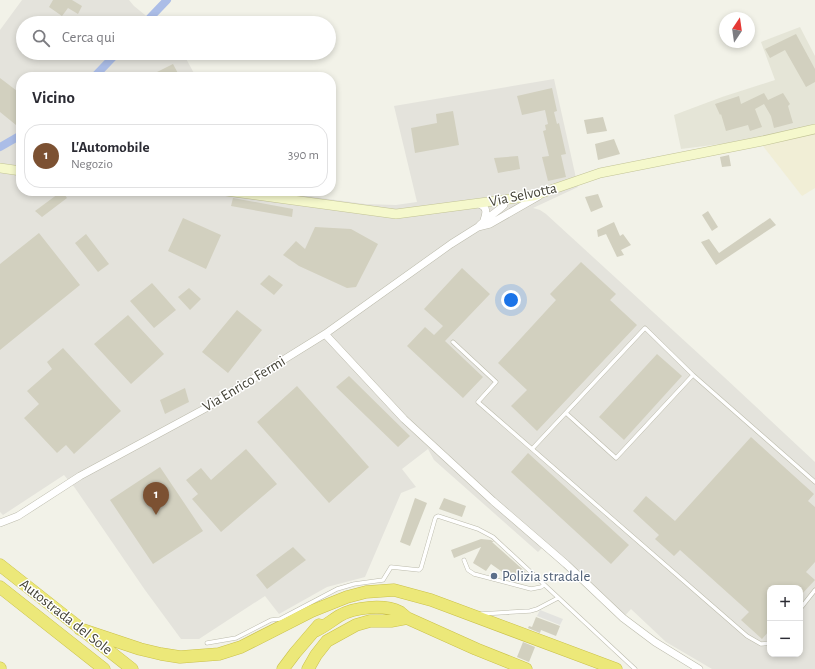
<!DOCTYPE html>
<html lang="it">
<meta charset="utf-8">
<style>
:root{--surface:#fff;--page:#f2f2f3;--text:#2b2b33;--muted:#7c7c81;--line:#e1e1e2;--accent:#7c5132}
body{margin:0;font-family:"Alegreya Sans",sans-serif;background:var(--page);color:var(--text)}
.controls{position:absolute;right:12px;bottom:12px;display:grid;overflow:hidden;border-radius:8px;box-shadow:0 2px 6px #0003}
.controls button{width:36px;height:36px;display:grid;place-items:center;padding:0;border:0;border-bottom:1px solid var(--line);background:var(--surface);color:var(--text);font:20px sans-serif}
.compass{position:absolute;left:719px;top:12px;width:36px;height:36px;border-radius:50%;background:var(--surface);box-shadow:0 2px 6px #0003;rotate:13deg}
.you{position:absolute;left:511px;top:300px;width:14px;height:14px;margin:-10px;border:3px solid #fff;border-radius:50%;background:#1a73e8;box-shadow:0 0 0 6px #1a73e833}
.badge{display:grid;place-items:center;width:26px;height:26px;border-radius:50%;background:var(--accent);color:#fff;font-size:13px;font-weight:700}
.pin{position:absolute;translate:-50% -33px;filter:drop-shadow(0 1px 2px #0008)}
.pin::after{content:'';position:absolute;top:21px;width:14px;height:12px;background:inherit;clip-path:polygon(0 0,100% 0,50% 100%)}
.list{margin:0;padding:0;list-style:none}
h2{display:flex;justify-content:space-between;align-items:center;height:52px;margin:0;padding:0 16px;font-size:17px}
h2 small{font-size:13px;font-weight:400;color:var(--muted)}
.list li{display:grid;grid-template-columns:26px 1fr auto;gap:12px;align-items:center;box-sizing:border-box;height:64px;margin:0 8px 8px;padding:0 8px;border:1px solid var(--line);border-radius:16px}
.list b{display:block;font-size:15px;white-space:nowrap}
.list p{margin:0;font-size:13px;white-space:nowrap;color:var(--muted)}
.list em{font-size:13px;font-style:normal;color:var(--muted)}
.icon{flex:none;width:22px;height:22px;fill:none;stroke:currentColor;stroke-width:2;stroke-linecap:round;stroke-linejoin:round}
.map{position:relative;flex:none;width:815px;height:669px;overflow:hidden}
.search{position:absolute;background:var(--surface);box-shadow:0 2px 6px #0003;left:16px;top:16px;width:320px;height:44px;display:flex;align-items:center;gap:10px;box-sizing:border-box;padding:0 14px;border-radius:22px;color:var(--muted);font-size:15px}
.panel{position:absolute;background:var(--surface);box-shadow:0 2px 6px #0003;left:16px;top:72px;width:320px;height:124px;border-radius:16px}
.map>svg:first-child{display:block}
.residential{fill:#e5e5d7}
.commercial{fill:#f1eed6}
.industrial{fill:#e4e3dc;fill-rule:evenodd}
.parking{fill:#e3e3df}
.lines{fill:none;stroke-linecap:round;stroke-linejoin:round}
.canal{stroke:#abbde7;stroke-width:8}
.building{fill:#d2d0bf}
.lane-casing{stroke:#bcbbac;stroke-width:4.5}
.street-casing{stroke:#bcbbac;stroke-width:8}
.secondary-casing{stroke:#c2c396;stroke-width:10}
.highway-casing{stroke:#cac14a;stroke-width:13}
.lane{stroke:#fff;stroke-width:3.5}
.street{stroke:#fff;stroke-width:7}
.secondary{stroke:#f5f8cc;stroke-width:9}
.highway{stroke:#ece879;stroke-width:12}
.service-dot{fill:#5c6f8a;stroke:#fff;stroke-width:1.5}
.labels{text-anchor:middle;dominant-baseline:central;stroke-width:3;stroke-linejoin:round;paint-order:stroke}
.street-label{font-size:15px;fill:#444337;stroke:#fff}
.service-label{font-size:15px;fill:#4e5e75;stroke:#fff;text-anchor:start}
</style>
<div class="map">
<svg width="815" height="669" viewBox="0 0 815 669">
<rect width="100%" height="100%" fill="#f2f2e8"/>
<path class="residential" d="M800,27L815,56V132L681,149L674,115L722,97L775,80L761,42Z"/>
<path class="commercial" d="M815,133V188L802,196L763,146Z"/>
<path class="industrial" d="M22,0H129L134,6L155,23H23V53H183L196,77H21V191H271L365,204L396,205L417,202L394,106L554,79L578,187L533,208L540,210L546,214L724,377L815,462V669H712L666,642L631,609L621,620L542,548L538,552L434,460L428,449L402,469L416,487L401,493L365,577L327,587L279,614L265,596L199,639H181L145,590L75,488L64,475L3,515L0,512V30ZM770,588H800V654H770Z"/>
<path class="parking" d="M540,610L563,619L560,625L537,616Z"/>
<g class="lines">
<path class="canal" d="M145,23L167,0
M94,77L117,53
M0,147L21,135"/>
</g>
<path class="building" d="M53,0H72L82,6L78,14L68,8L62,16L49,7Z
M796,34L815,69V82L806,87L785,50L770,58L765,49Z
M173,64L180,77H159L157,72Z
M0,78L21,94V119L16,125L0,112Z
M552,88L557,111L554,112L557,124L559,123L566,154L561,155L566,177L548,181L542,157L549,156L543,131L546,130L545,125L548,124L545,110L522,115L517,96Z
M764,93L768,100L783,93L790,104L788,106L793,123L774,128L771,116L764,104L755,109L762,127L750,131L748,125L726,131L721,114L720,115L715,104L739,96L741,104Z
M453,111L459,145L415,153L411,128L437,123L436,114Z
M603,117L607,131L587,134L584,120Z
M614,139L620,154L598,160L595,144Z
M729,155L731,166L722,167L720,157Z
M518,156L520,169L498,173L494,158Z
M62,191L67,198L42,217L35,211Z
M598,194L603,207L591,212L585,197Z
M233,198L293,209L292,217L231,206Z
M708,211L718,227L712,231L702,215Z
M183,218L221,235L206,269L168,251Z
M770,218L776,225L716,265L701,242L709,239L719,253Z
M614,222L620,236L623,234L631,245L621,250L624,255L617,257L606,234L598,237L597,230Z
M315,227L351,229L378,244L356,287L347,288L299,266L283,255L296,241L305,249Z
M39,233L80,285L0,350V264Z
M86,234L109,264L98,272L75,243Z
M581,262L616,294L610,300L637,325L537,431L511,406L527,390L498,363L556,300L550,294Z
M462,268L490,294L445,341L483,377L463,398L407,346L425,327L434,335L443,326L424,309Z
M269,275L283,285L274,295L260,284Z
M152,283L176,310L154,328L130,301Z
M189,288L201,299L190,310L178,297Z
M237,310L262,330L228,373L202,352Z
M128,315L164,354L131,384L94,344Z
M63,348L121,411L74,454L66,445L57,453L24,418L39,404L27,391L52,369L47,362Z
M657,354L682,376L624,440L599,417Z
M349,376L410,436L398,447L336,387Z
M297,386L369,467L329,503L257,422Z
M185,388L189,402L165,414L160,400Z
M751,437L814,494L808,501L815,507V562L806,572L815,580L800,596V588H770V630L762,639L741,620L749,612L680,550L674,556L655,539L659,535L633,511L646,496L675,521Z
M246,449L277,484L221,532L192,499L198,494L186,480L201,468L211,480Z
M528,453L629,545L611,564L511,472Z
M160,467L203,531L153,564L110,500Z
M415,498L427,503L410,546L400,542Z
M444,498L466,506L462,517L439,509Z
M481,539L491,540L494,542H492L529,575L525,580L519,575L515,581L491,564L486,571L473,563L481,547L454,558L451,550Z
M293,547L306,560L267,589L256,575Z
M536,617L560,626L556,636L541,630L540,633L528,628L529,626L532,627Z
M523,642L535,647L529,662L517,657Z"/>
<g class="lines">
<g class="lane-casing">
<path id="lane" d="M453,342L496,382L478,402L747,636L761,644L770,643
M693,375L815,482
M532,449L645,328L693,375L616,458L566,413
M464,560L468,570L474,574L531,589L541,587L544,585
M800,609L815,590
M480,614L530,611L537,609L558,598
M207,643L236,638L271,620L280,619L337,589L354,584L383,580L391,567L419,570L421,568L435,519L436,517L438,516L478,529L493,537L635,669"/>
</g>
<g class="street-casing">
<path id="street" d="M479,204C487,207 487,212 484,220
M478,227C486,218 496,213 504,205V200
M325,334L404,419L493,501L566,564L623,618L655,642L699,669
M0,523L18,516L80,476L206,408L325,334L451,244L478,227L490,224L539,196"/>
</g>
<g class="secondary-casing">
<path id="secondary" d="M0,168L21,171
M226,191L396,214L533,196L600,173L762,141L815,129"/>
</g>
<g class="highway-casing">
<path id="highway" d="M0,565L132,669
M0,587L104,669
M80,629L140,649L161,654L180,657L219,654L241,647L312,611L347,597L366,592L394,590L431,600L616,669
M315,631C324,627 331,621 339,616C354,607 384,604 400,612C402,614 405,616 407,618L476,649L526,669
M0,668V669
M283,669L295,653L319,625
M308,669L316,655L327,641L356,625L370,621H391L407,618"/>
</g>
<use href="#lane" class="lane"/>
<use href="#street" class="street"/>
<use href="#secondary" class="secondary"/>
<use href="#highway" class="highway"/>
</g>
<circle class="service-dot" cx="494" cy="576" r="4"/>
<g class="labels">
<g class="street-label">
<text transform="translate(523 195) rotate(-12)">Via Selvotta</text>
<text transform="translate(244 384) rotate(-31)">Via Enrico Fermi</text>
<text transform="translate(66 617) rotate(38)">Autostrada del Sole</text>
</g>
<g class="service-label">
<text x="502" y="576">Polizia stradale</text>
</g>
</g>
</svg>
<div class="controls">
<button>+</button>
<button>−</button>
</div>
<svg class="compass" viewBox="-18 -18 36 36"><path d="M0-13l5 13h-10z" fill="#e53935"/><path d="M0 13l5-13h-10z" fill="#7c7c81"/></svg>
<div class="you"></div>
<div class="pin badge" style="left:156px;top:515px">1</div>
<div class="search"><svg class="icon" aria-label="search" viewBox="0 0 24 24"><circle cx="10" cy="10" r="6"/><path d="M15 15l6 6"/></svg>Cerca qui</div>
<section class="panel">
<h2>Vicino<small></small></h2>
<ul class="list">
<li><span class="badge">1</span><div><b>L'Automobile</b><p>Negozio</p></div><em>390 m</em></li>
</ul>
</section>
</div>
